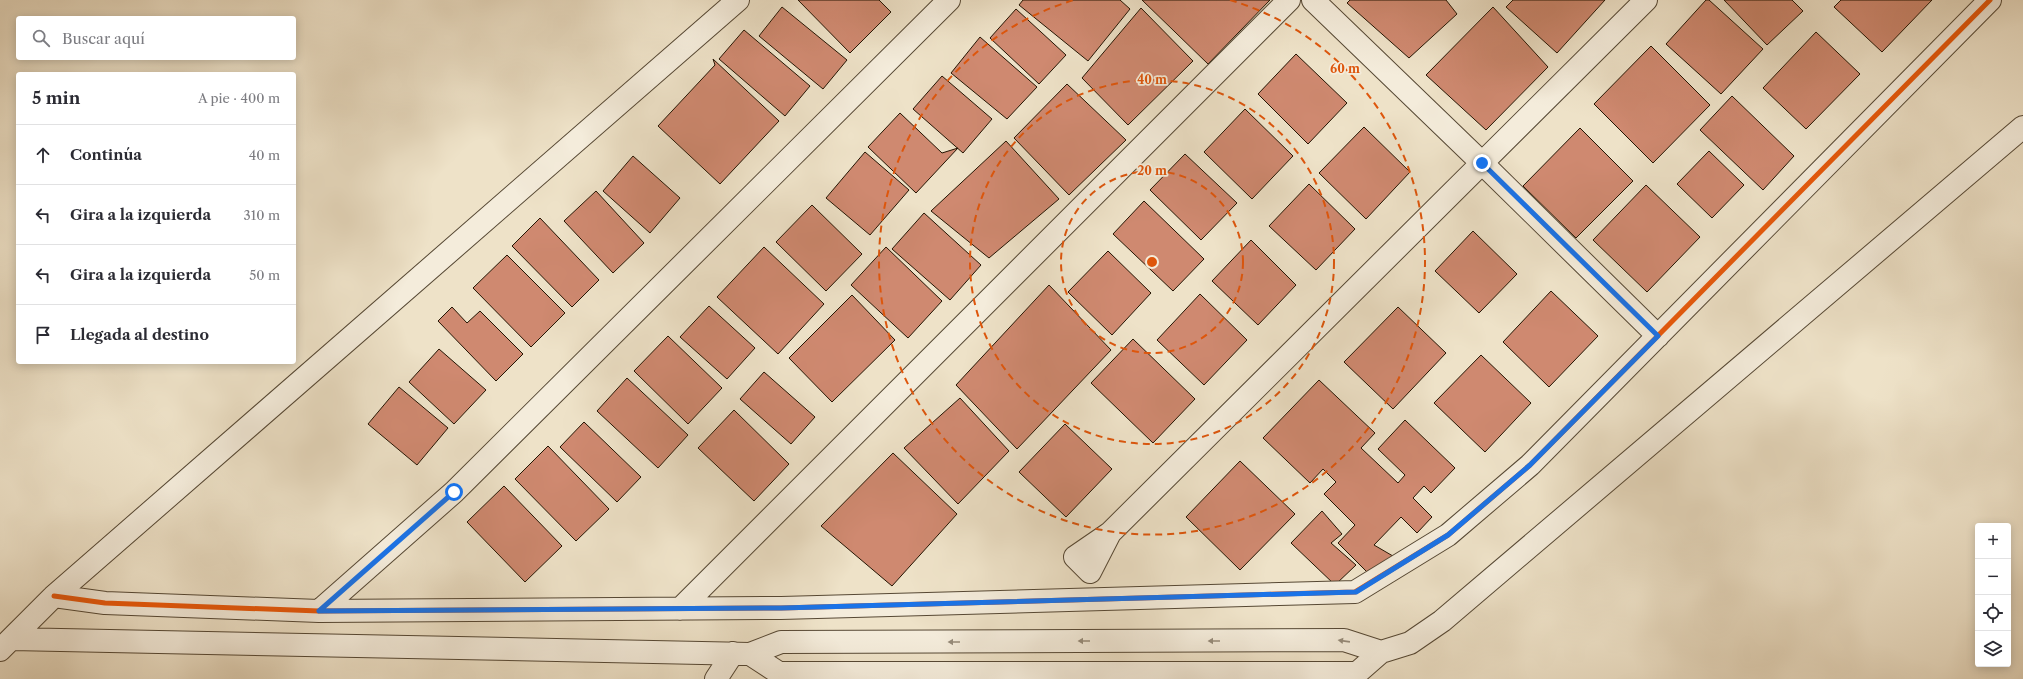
<!DOCTYPE html>
<html lang="es">
<meta charset="utf-8">
<style>
:root{--surface:#fff;--page:#f2f2f3;--text:#2b2b33;--muted:#7c7c81;--line:#e1e1e2}
body{margin:0;font-family:"Libre Caslon Text",serif;background:var(--page);color:var(--text)}
.controls{position:absolute;right:12px;bottom:12px;display:grid;overflow:hidden;border-radius:4px;box-shadow:0 2px 10px #0003}
.controls button{width:36px;height:36px;display:grid;place-items:center;padding:0;border:0;border-bottom:1px solid var(--line);background:var(--surface);color:var(--text);font:20px sans-serif}
.stop{position:absolute;width:12px;height:12px;margin:-9px;border:3px solid #1a73e8;border-radius:50%;background:#fff}
.stop.end{background:#1a73e8;border-color:#fff;box-shadow:0 1px 4px #0008}
.list{margin:0;padding:0;list-style:none}
h2{display:flex;justify-content:space-between;align-items:center;height:52px;margin:0;padding:0 16px;font-size:17px}
h2 small{font-size:13px;font-weight:400;color:var(--muted)}
.list li{display:grid;grid-template-columns:26px 1fr auto;gap:12px;align-items:center;box-sizing:border-box;height:60px;padding:0 16px;border-top:1px solid var(--line)}
.list b{display:block;font-size:15px;white-space:nowrap}
.list em{font-size:13px;font-style:normal;color:var(--muted)}
.icon{flex:none;width:22px;height:22px;fill:none;stroke:currentColor;stroke-width:2;stroke-linecap:round;stroke-linejoin:round}
.map{position:relative;flex:none;width:2023px;height:679px;overflow:hidden}
.search{position:absolute;background:var(--surface);box-shadow:0 2px 10px #0003;left:16px;top:16px;width:280px;height:44px;display:flex;align-items:center;gap:10px;box-sizing:border-box;padding:0 14px;border-radius:4px;color:var(--muted);font-size:15px}
.panel{position:absolute;background:var(--surface);box-shadow:0 2px 10px #0003;left:16px;top:72px;width:280px;height:292px;border-radius:4px}
.map>svg:first-child{display:block}
.building{fill:#cf8970;stroke:#241503}
.lines{fill:none;stroke-linecap:round;stroke-linejoin:round}
.minor-casing{stroke:#564834;stroke-width:24}
.minor{stroke:#f4ecdb;stroke-width:22}
.cycleway-casing{stroke:#f4ecdb;stroke-width:8}
.cycleway{stroke:#e8590c;stroke-width:5}
.oneway{fill:#968b7a}
.route{stroke:#1a73e8;stroke-width:5}
.ring{fill:none;stroke:#de560c;stroke-width:2;stroke-dasharray:7 5}
.centre{fill:#de560c;stroke:#f4ecdb;stroke-width:2}
.ring-label{font-size:12px;text-anchor:middle;font-weight:bold;fill:#de560c;stroke:#f4ecdb;stroke-width:3.5;stroke-linejoin:round;paint-order:stroke}
</style>
<div class="map">
<svg width="2023" height="679" viewBox="0 0 2023 679">
<rect width="100%" height="100%" fill="#eee2c8"/>
<filter id="stains"><feTurbulence type="fractalNoise" baseFrequency=".005" numOctaves="4"/><feColorMatrix values="0 0 0 0 .2 0 0 0 0 .09 0 0 0 0 .02 0 0 0 .5 -.17"/></filter>
<radialGradient id="worn" r=".72"><stop offset=".6" stop-color="#630" stop-opacity="0"/><stop offset="1" stop-color="#630" stop-opacity=".3"/></radialGradient>
<path class="building" d="M798,0H879L891,12L850,53Z
M1023,0H1120L1130,9L1088,61L1019,5Z
M1142,0H1270L1208,64Z
M1350,0H1446L1457,14L1409,58L1347,3Z
M1513,0H1605L1557,53L1506,7Z
M1706,0H1709L1763,49L1721,94L1666,44Z
M1724,0H1792L1803,11L1767,45Z
M1841,0H1932L1882,52L1834,7Z
M782,7L847,60L823,89L759,36Z
M1493,7L1548,67L1486,130L1426,75Z
M1141,8L1193,61L1128,125L1082,78Z
M1016,9L1066,55L1039,84L990,38Z
M744,30L810,86L785,116L719,59Z
M1816,32L1860,74L1806,129L1763,88Z
M980,37L1037,87L1007,119L951,73Z
M1651,46L1710,105L1653,163L1594,104Z
M1296,54L1347,103L1308,144L1258,94Z
M713,59L779,121L720,184L658,126L715,65Z
M942,76L992,119L963,153L913,109Z
M1067,84L1126,140L1069,195L1014,138Z
M1732,96L1794,156L1763,190L1700,130Z
M1245,109L1293,156L1252,199L1204,152Z
M900,113L942,153L958,148L916,193L868,147Z
M1364,127L1410,172L1366,219L1319,173Z
M1580,128L1633,181L1576,238L1523,186Z
M1006,141L1059,199L989,258L931,211Z
M1709,151L1744,185L1712,218L1677,184Z
M865,152L909,190L870,235L826,198Z
M1185,154L1237,203L1201,240L1150,190Z
M633,156L680,198L650,233L603,191Z
M1309,184L1355,229L1316,270L1269,226Z
M1646,185L1700,237L1647,292L1593,240Z
M596,191L644,243L613,273L564,221Z
M1144,201L1204,259L1173,291L1113,234Z
M812,205L862,254L826,291L776,242Z
M924,213L981,265L950,300L892,249Z
M540,218L599,280L572,307L512,246Z
M1473,231L1517,274L1479,313L1435,271Z
M1251,240L1296,285L1258,325L1212,281Z
M764,247L824,304L778,354L717,297Z
M886,247L942,301L908,338L851,285Z
M1108,251L1151,293L1112,335L1068,292Z
M507,255L565,313L531,347L473,288Z
M1049,285L1111,350L1017,449L956,385Z
M1551,291L1598,336L1549,387L1503,342Z
M1200,294L1247,340L1204,385L1157,340Z
M852,295L895,340L832,402L789,358Z
M709,306L755,348L727,379L680,337Z
M452,307L467,323L480,311L523,354L496,381L438,321Z
M1398,307L1446,353L1393,409L1344,362Z
M668,336L722,388L688,424L634,371Z
M1133,339L1195,399L1153,443L1091,383Z
M439,349L486,390L454,424L409,382Z
M1481,355L1531,403L1485,452L1434,403Z
M764,372L815,417L791,444L740,399Z
M627,378L688,435L658,468L597,411Z
M1319,380L1375,433L1361,448L1398,483L1405,475L1378,449L1405,420L1455,468L1431,493L1424,486L1413,498L1432,517L1417,533L1401,517L1374,545L1398,559L1369,574L1338,543L1355,525L1324,494L1336,482L1323,469L1310,483L1263,438Z
M399,387L448,428L417,465L368,424Z
M960,398L1009,451L958,504L904,448Z
M734,410L789,464L754,501L698,448Z
M584,422L641,477L617,502L560,447Z
M1065,424L1112,469L1066,517L1019,472Z
M548,446L609,509L576,541L515,479Z
M893,453L957,514L892,586L821,526Z
M1240,461L1295,514L1240,570L1186,517Z
M504,486L562,546L525,582L467,522Z
M1322,511L1342,534L1331,543L1356,565L1335,585L1291,543Z"/>
<g class="lines">
<g class="minor-casing">
<path id="minor" d="M1313,0L1482,163L1658,336
M1110,533L1090,572L1075,557L1110,533L1646,0
M54,596L105,603L319,611L781,608L1355,592L1448,535L1530,465L1990,0
M680,609L1289,0
M319,611L454,492L949,0
M12,639L750,654L781,642L1344,640L1381,652
M0,650L54,596L738,0
M750,654L779,673H1357L1381,652L1410,643L1442,621L2023,127
M716,679L733,653"/>
</g>
<use href="#minor" class="minor"/>
<g class="cycleway-casing">
<path id="cycleway" d="M54,596L105,603L319,611L781,608L1355,592L1448,535L1530,465L1990,0"/>
</g>
<use href="#cycleway" class="cycleway"/>
</g>
<defs><path id="oneway-solid" d="M-6-.8H1V-3.2L6.5 0L1 3.2V.8H-6Z"/></defs>
<g class="oneway">
<use href="#oneway-solid" transform="translate(1084 641) rotate(180)"/>
<use href="#oneway-solid" transform="translate(1214 641) rotate(180)"/>
<use href="#oneway-solid" transform="translate(1344 641) rotate(-172)"/>
<use href="#oneway-solid" transform="translate(954 642) rotate(180)"/>
</g>
<g class="lines">
<path class="route" d="M454,492L319,611L781,608L1356,592L1448,535L1530,465L1658,336L1482,163"/>
</g>
<g class="ring">
<circle cx="1152" cy="262" r="91"/>
<circle cx="1152" cy="262" r="182"/>
<path d="M1230 0A273 273 0 1 1 1074 0"/>
</g>
<circle cx="1152" cy="262" r="6" class="centre"/>
<g class="ring-label">
<text x="1345" y="73">60 m</text>
<text x="1152" y="84">40 m</text>
<text x="1152" y="175">20 m</text>
</g>
<rect width="100%" height="100%" filter="url(#stains)"/>
<rect width="100%" height="100%" fill="url(#worn)"/>
</svg>
<div class="controls">
<button>+</button>
<button>−</button>
<button><svg class="icon" aria-label="locate" viewBox="0 0 24 24"><circle cx="12" cy="12" r="6"/><path d="M12 2v4M12 18v4M2 12h4M18 12h4"/></svg></button>
<button><svg class="icon" aria-label="layers" viewBox="0 0 24 24"><path d="M12 4l9 5-9 5-9-5zM3 14l9 5 9-5"/></svg></button>
</div>
<div class="stop" style="left:454px;top:492px"></div>
<div class="stop end" style="left:1482px;top:163px"></div>
<div class="search"><svg class="icon" aria-label="search" viewBox="0 0 24 24"><circle cx="10" cy="10" r="6"/><path d="M15 15l6 6"/></svg>Buscar aquí</div>
<section class="panel">
<h2>5 min<small>A pie · 400 m</small></h2>
<ul class="list">
<li><svg class="icon" aria-label="ahead" viewBox="0 0 24 24"><path d="M12 20V5M6 11l6-6 6 6"/></svg><div><b>Continúa</b></div><em>40 m</em></li>
<li><svg class="icon" aria-label="left" viewBox="0 0 24 24"><path d="M17 20v-9H6M10 6l-5 5 5 5"/></svg><div><b>Gira a la izquierda</b></div><em>310 m</em></li>
<li><svg class="icon" aria-label="left" viewBox="0 0 24 24"><path d="M17 20v-9H6M10 6l-5 5 5 5"/></svg><div><b>Gira a la izquierda</b></div><em>50 m</em></li>
<li><svg class="icon" aria-label="arrive" viewBox="0 0 24 24"><path d="M6 21V4h12l-3 4 3 4H6"/></svg><div><b>Llegada al destino</b></div></li>
</ul>
</section>
</div>
